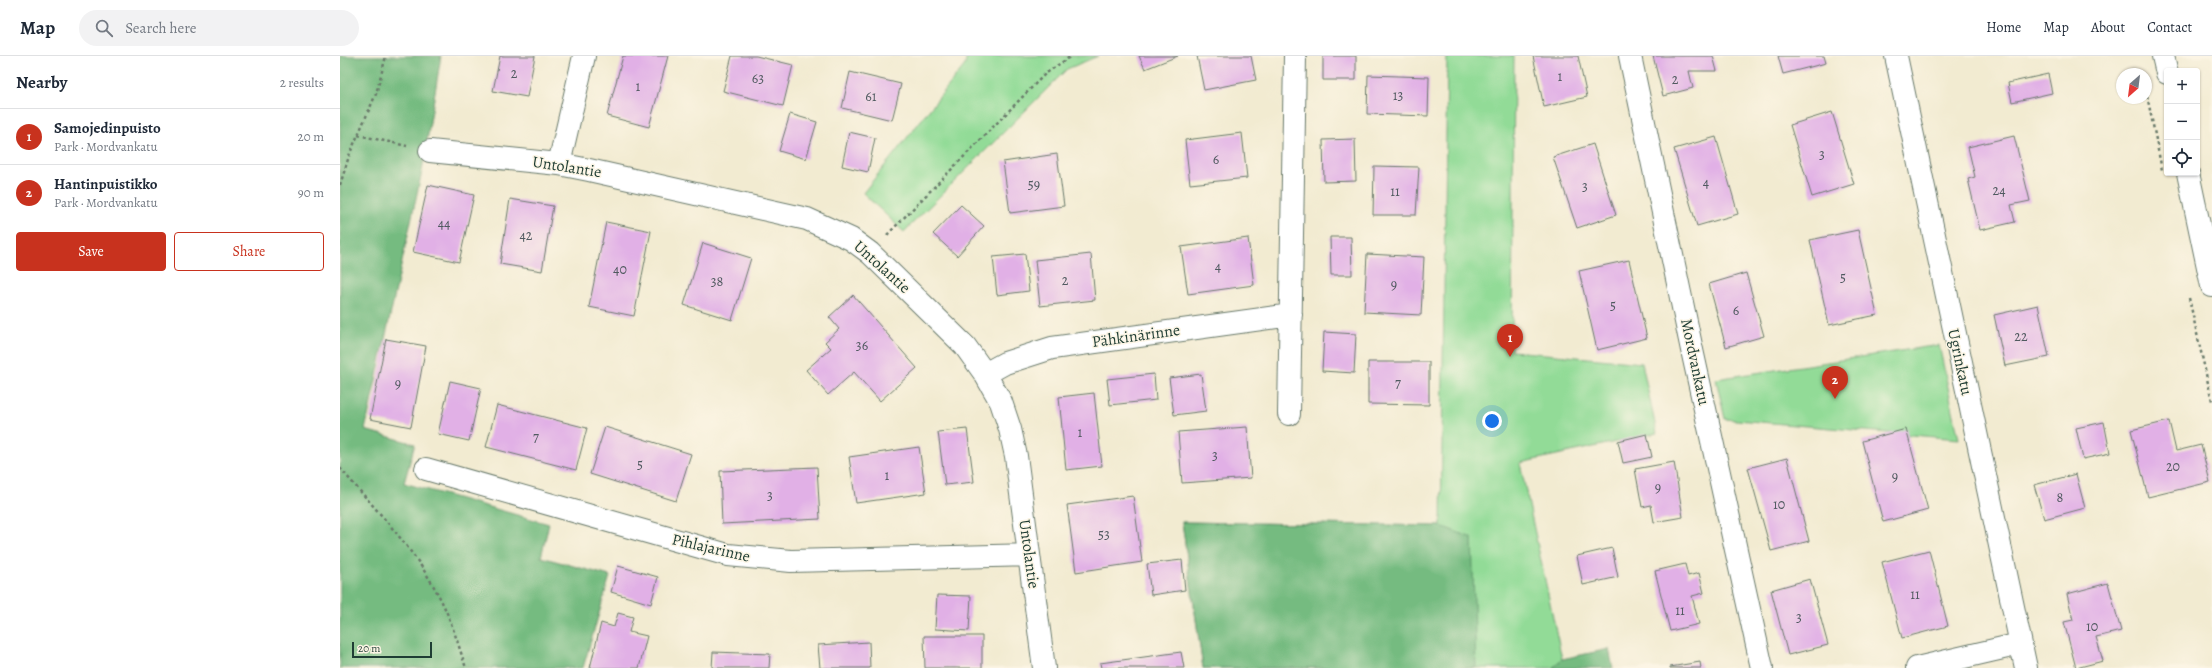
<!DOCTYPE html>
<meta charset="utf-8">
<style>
:root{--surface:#fff;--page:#f2f2f3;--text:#1f2937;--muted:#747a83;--line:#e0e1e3;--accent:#c8321e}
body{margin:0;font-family:Alegreya,serif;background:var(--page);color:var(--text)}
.controls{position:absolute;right:12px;top:12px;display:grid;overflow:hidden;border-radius:4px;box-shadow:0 1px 3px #0004}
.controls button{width:36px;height:36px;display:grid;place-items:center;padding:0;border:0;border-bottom:1px solid var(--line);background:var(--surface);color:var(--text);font:20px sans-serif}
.compass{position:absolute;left:1776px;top:12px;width:36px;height:36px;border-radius:50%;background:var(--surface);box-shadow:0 1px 3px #0004;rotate:208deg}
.scale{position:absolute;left:12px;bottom:10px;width:80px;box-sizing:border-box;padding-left:4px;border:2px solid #1f3d34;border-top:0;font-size:11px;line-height:14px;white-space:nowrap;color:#1f3d34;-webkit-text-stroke:3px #fcf5e5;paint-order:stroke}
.you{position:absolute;left:1152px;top:365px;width:14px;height:14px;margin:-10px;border:3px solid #fff;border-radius:50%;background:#1a73e8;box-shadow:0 0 0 6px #1a73e833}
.badge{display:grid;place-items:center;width:26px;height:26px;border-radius:50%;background:var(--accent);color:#fff;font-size:13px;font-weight:700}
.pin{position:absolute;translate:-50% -33px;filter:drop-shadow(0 1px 2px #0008)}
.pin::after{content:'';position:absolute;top:21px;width:14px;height:12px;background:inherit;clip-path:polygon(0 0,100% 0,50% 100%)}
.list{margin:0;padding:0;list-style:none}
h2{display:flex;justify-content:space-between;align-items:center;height:52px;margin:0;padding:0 16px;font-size:17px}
h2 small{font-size:13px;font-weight:400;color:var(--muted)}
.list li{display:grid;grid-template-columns:26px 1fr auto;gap:12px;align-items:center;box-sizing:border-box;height:56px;padding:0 16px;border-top:1px solid var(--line)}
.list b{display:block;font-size:15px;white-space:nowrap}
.list p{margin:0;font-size:13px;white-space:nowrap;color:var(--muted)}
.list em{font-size:13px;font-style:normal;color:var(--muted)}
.actions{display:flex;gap:8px;padding:12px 16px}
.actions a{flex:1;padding:9px 0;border:1px solid var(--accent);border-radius:4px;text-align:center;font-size:14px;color:var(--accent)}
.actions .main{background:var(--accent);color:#fff}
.icon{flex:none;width:22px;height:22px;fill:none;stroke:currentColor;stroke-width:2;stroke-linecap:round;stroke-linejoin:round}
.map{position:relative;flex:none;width:1872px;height:612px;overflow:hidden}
header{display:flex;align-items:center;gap:24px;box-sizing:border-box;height:56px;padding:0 20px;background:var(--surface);border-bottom:1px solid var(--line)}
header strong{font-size:19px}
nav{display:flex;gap:22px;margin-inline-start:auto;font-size:14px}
.search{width:280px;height:36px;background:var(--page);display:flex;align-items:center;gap:10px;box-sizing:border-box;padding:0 14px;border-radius:22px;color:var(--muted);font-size:15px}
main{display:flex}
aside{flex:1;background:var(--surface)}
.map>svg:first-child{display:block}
.green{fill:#92db97;stroke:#588c66}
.forest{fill:#75bb80;stroke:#4a7c5a}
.building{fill:#e1b0e6}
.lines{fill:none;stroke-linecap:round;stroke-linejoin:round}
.minor-casing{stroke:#697a6b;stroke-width:24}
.tertiary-casing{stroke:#697a6b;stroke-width:24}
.path{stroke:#697a6b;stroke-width:2.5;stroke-dasharray:3 3;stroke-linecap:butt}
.minor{stroke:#fff;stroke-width:22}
.tertiary{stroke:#fff;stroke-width:22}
.labels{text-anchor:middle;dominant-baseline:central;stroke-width:3;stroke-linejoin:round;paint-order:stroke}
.number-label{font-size:14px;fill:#505a60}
.street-label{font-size:16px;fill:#1f3d34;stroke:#fcf5e5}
</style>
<header>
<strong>Map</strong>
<div class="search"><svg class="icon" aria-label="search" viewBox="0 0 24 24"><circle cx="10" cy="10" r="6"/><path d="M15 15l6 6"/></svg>Search here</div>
<nav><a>Home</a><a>Map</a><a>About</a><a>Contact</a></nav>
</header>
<main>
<aside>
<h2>Nearby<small>2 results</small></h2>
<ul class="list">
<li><span class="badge">1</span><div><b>Samojedinpuisto</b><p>Park · Mordvankatu</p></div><em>20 m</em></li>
<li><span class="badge">2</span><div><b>Hantinpuistikko</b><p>Park · Mordvankatu</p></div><em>90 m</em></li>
</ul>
<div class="actions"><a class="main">Save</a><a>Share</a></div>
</aside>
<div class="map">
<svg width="1872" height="612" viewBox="0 0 1872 612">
<rect width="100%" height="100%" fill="#fcf5e5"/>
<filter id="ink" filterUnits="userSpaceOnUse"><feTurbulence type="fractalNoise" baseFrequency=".025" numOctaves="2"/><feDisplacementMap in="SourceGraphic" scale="8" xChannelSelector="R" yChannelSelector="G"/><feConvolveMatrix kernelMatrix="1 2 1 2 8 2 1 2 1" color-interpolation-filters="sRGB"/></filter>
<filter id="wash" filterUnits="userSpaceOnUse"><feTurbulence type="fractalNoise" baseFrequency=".012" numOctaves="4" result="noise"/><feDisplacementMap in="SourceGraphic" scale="16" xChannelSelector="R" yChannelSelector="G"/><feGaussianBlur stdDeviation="0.9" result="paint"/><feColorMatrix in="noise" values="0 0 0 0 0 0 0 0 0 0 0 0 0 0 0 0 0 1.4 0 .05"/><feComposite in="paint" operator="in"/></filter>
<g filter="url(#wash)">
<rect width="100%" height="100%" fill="#f2ebd1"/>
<path class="green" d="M627,0H758L727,13L564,176L523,137L625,9Z
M1107,0H1174L1172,295L1302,307L1317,377L1180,407L1222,603L1212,612H863L842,466L1101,470Z
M1599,289L1619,383L1385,363L1376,323Z"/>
<path class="forest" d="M0,0H101L82,115L25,374L75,388L64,427L209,468L201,501L270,520L243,612H0Z
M842,466L1101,470L1132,482L1136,612H863Z
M1269,593L1273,612H1212L1222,603Z"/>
<g id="blocks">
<path class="building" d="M160,0H195L187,41L153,35Z
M283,0H328L309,71L267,60Z
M392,0H416L453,9L443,50L383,35Z
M799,0H838L805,13Z
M857,0H911L916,24L864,34Z
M983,0H1016V24H983Z
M1193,0H1238L1247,41L1204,51Z
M1313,0H1373L1377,15H1349L1353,32L1323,40Z
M1438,0H1484L1486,7L1443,18Z
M510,16L561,28L552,64L502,52Z
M1708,18L1712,37L1672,46L1668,27Z
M1028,19L1089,21L1088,60L1027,58Z
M1492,56L1514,128L1472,141L1450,69Z
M450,58L477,66L466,103L439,95Z
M509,76L535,82L528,116L502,110Z
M902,77L907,122L850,128L845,84Z
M1674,80L1690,145L1671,149L1675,166L1640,174L1628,123L1635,121L1628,91Z
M1376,81L1398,158L1357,170L1334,93Z
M1015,83L1016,125L984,126L983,84Z
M1253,88L1276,159L1237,172L1213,101Z
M717,98L724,150L670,157L663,106Z
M1034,110L1079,111L1076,159H1033Z
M88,129L134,139L119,206L73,196Z
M170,143L213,150L202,215L160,208Z
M621,149L644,170L617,200L593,178Z
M266,166L311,175L294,260L249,251Z
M1518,174L1537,259L1489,269L1470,184Z
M990,181H1011L1012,219H991Z
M908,182L914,229L848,238L841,191Z
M363,187L411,202L392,264L344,249Z
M685,198L689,235L657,239L653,201Z
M751,198L755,244L700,250L695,204Z
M1027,198L1084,201L1081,259L1024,256Z
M1289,204L1307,282L1257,294L1239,215Z
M1406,217L1424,280L1386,291L1369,228Z
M513,239L577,312L540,345L514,316L488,339L466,314L491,292L485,286L499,273L489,261Z
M1698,249L1709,301L1665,310L1654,259Z
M984,276L1016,278L1014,317L982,315Z
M46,283L86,290L71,371L30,363Z
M1028,306H1089V349L1028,348Z
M814,318L816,344L770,349L767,323Z
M861,318L866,355L834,359L829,322Z
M110,325L141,332L129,385L98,378Z
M754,337L762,410L726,414L719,341Z
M157,349L247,372L236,414L146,391Z
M1829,365L1836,395L1861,389L1870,426L1808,441L1791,374Z
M1764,366L1770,397L1743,403L1736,372Z
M265,371L351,398L336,445L250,418Z
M907,371L911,422L842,427L838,376Z
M627,373L634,426L605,429L598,376Z
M1566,373L1588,454L1543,466L1522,385Z
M1307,378L1312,401L1283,407L1278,385Z
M579,391L586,437L516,447L509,401Z
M1447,402L1469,485L1431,495L1408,412Z
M1334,406L1343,461L1314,466L1311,449L1302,451L1295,413Z
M477,411L480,463L382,468L380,415Z
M1736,418L1745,452L1704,463L1694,429Z
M793,440L802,506L736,516L727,449Z
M1272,492L1278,521L1243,529L1237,500Z
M1589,494L1608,570L1562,582L1542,506Z
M842,504L845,534L811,539L807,508Z
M1345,508L1348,520L1359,517L1364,537L1352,540L1359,568L1330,575L1315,515Z
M278,510L318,521L311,548L271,536Z
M1470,523L1488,589L1448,599L1431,534Z
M1768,527L1781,575L1756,581L1763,605L1736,612L1724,566L1733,564L1727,538Z
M597,539L631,540L629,575L595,573Z
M278,557L293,561L289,576L307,580L299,612H250L261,567L274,571Z
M584,580H642V612H585Z
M529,586L530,612H480L478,589Z
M373,596L430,598L429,612H372Z
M841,596L844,612H761L760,607Z
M1360,606L1361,612H1330V611Z"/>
</g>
</g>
<g filter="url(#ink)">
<use href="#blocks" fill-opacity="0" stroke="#697a6b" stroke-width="1"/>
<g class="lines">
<g class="minor-casing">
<path id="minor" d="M1290,0L1352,294L1422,612
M1556,0L1686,612
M90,95L219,108L249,114L467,163L511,183L530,197L625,290L645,318L661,346L670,373L676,400L704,612
M219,108L244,0
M645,318L665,307L712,292L951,259
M949,358L955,0
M86,413L388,499L451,505L689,499
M1577,612L1680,588"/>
</g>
<g class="tertiary-casing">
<path id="tertiary" d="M1823,0L1827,17
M1848,117L1872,230"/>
</g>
<path class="path" d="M1806,34L1822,114
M18,79L67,90
M0,129L10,97L36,38L46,0
M547,179L705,18L731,0
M1849,242L1872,345
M0,412C35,453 74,492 99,540C111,563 118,588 126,612"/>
<use href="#minor" class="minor"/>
<use href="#tertiary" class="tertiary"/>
</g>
</g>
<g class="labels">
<g class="number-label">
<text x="174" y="17">2</text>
<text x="1220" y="20">1</text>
<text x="418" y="22">63</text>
<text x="1335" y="23">2</text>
<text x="298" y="30">1</text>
<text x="1058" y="39">13</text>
<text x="531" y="40">61</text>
<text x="1482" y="98">3</text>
<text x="876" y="103">6</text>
<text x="1366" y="126">4</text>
<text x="694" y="128">59</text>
<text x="1245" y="130">3</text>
<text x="1659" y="134">24</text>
<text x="1055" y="135">11</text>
<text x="104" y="167">44</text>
<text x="186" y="179">42</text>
<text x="878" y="210">4</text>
<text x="280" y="213">40</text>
<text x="1503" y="221">5</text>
<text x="725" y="224">2</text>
<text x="377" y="225">38</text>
<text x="1054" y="228">9</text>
<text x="1273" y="249">5</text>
<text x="1396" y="254">6</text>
<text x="1681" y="280">22</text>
<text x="522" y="289">36</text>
<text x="58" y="327">9</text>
<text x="1058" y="327">7</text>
<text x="740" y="376">1</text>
<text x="196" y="381">7</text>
<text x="875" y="399">3</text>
<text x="300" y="408">5</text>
<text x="1833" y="410">20</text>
<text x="547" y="419">1</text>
<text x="1555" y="420">9</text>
<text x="1318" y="431">9</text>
<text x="430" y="439">3</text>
<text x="1720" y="441">8</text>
<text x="1439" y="448">10</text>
<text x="764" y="478">53</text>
<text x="1575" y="538">11</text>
<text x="1340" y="554">11</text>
<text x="1459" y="561">3</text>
<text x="1752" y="570">10</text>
</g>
<g class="street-label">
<text transform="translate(227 111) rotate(9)">Untolantie</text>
<text transform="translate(542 211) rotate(42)">Untolantie</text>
<text transform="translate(796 280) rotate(-8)">Pähkinärinne</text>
<text transform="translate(1355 306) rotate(78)">Mordvankatu</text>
<text transform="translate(1620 306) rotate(78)">Ugrinkatu</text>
<text transform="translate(371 492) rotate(13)">Pihlajarinne</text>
<text transform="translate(689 498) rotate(82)">Untolantie</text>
</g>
</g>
</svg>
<div class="controls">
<button>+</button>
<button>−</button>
<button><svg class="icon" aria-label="locate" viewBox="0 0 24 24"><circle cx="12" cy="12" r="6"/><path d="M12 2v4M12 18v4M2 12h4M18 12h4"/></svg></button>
</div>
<svg class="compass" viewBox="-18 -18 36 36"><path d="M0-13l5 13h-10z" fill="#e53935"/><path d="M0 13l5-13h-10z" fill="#747a83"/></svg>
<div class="scale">20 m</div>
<div class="you"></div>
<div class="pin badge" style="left:1170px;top:301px">1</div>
<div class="pin badge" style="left:1495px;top:343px">2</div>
</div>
</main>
